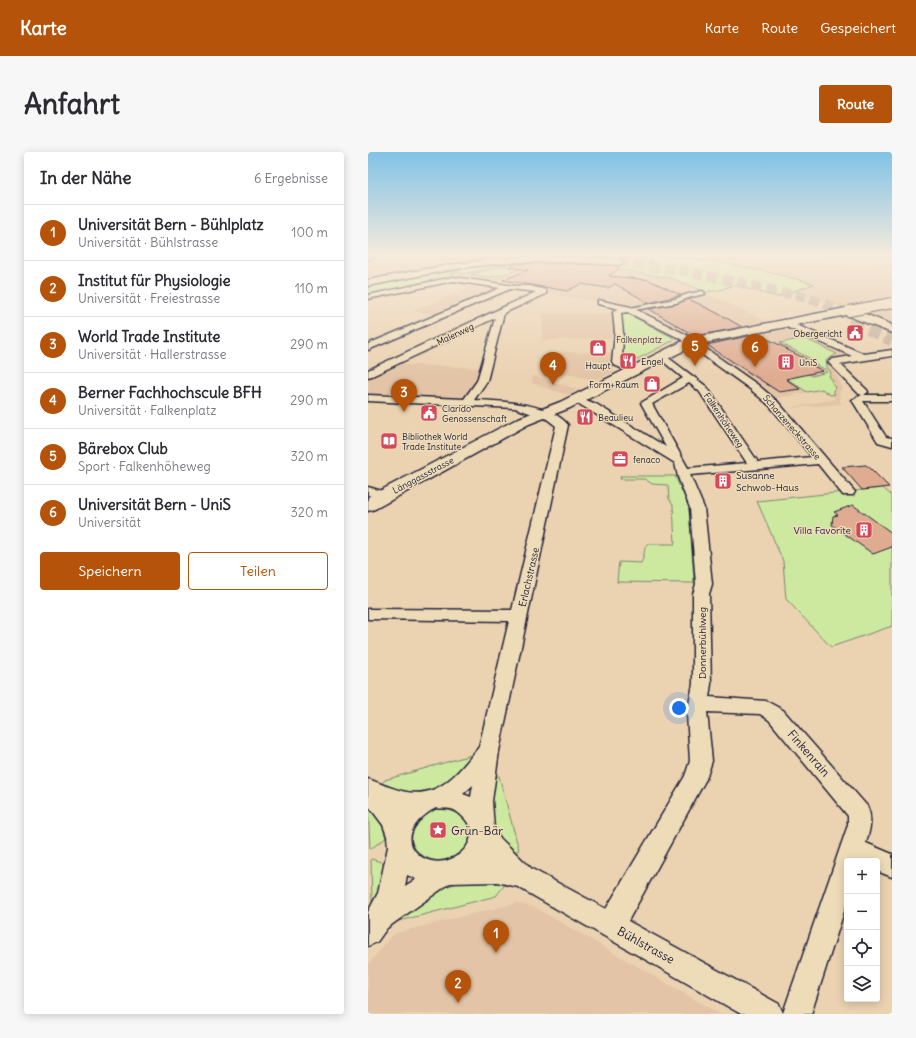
<!DOCTYPE html>
<html lang="de">
<meta charset="utf-8">
<style>
:root{--surface:#fff;--page:#f7f7f7;--text:#2b2b33;--muted:#7c7c81;--line:#e1e1e2;--accent:#b45309}
body{margin:0;font-family:Delius,sans-serif;background:var(--page);color:var(--text)}
.controls{position:absolute;right:12px;bottom:12px;display:grid;overflow:hidden;border-radius:4px;box-shadow:0 2px 10px #0003}
.controls button{width:36px;height:36px;display:grid;place-items:center;padding:0;border:0;border-bottom:1px solid var(--line);background:var(--surface);color:var(--text);font:20px sans-serif}
.you{position:absolute;left:311px;top:556px;width:14px;height:14px;margin:-10px;border:3px solid #fff;border-radius:50%;background:#1a73e8;box-shadow:0 0 0 6px #1a73e833}
.badge{display:grid;place-items:center;width:26px;height:26px;border-radius:50%;background:var(--accent);color:#fff;font-size:13px;font-weight:700}
.pin{position:absolute;translate:-50% -33px;filter:drop-shadow(0 1px 2px #0008)}
.pin::after{content:'';position:absolute;top:21px;width:14px;height:12px;background:inherit;clip-path:polygon(0 0,100% 0,50% 100%)}
.list{margin:0;padding:0;list-style:none}
h2{display:flex;justify-content:space-between;align-items:center;height:52px;margin:0;padding:0 16px;font-size:17px}
h2 small{font-size:13px;font-weight:400;color:var(--muted)}
.list li{display:grid;grid-template-columns:26px 1fr auto;gap:12px;align-items:center;box-sizing:border-box;height:56px;padding:0 16px;border-top:1px solid var(--line)}
.list b{display:block;font-size:15px;white-space:nowrap}
.list p{margin:0;font-size:13px;white-space:nowrap;color:var(--muted)}
.list em{font-size:13px;font-style:normal;color:var(--muted)}
.actions{display:flex;gap:8px;padding:12px 16px}
.actions a{flex:1;padding:9px 0;border:1px solid var(--accent);border-radius:4px;text-align:center;font-size:14px;color:var(--accent)}
.actions .main{background:var(--accent);color:#fff}
.icon{flex:none;width:22px;height:22px;fill:none;stroke:currentColor;stroke-width:2;stroke-linecap:round;stroke-linejoin:round}
.map{position:relative;flex:none;width:524px;height:862px;overflow:hidden;border-radius:4px}
header{display:flex;align-items:center;gap:24px;box-sizing:border-box;height:56px;padding:0 20px;background:var(--accent);color:#fff}
header strong{font-size:19px}
nav{display:flex;gap:22px;margin-inline-start:auto;font-size:14px}
.intro{display:flex;align-items:center;justify-content:space-between;box-sizing:border-box;height:96px;padding:0 24px}
h1{margin:0;font-size:28px}
.button{padding:10px 18px;border-radius:4px;background:var(--accent);color:#fff;font-size:14px;font-weight:700}
main{display:flex;gap:24px;padding:0 24px}
aside{flex:1;background:var(--surface);border-radius:4px;box-shadow:0 2px 10px #0003}
.map>svg:first-child{display:block}
.built{fill:#e3c4a6;fill-rule:evenodd}
.green{fill:#cde9a0;stroke:#78866e}
.building{fill:#dfac92;stroke:#22223b}
.lines{fill:none;stroke-linecap:round;stroke-linejoin:round}
.secondary-tunnel-far1{stroke:#c3af99;stroke-width:10;stroke-dasharray:10 5;stroke-linecap:butt}
.secondary-tunnel{stroke:#c3af99;stroke-width:13;stroke-dasharray:13 6;stroke-linecap:butt}
.pedestrian-casing{stroke:#22223b;stroke-width:3}
.minor-casing{stroke:#22223b;stroke-width:3}
.secondary-casing{stroke:#22223b;stroke-width:3}
.primary-casing{stroke:#22223b;stroke-width:3}
.pedestrian{fill:#eedcb9;fill-rule:evenodd}
.minor{fill:#eedcb9;fill-rule:evenodd}
.secondary{fill:#eedcb9;fill-rule:evenodd}
.primary{fill:#fce080;fill-rule:evenodd}
.rail{stroke:#22223b;stroke-width:1.5;stroke-dasharray:3 1.5;stroke-linecap:butt}
.secondary-bridge-casing{stroke:#22223b;stroke-width:12;stroke-linecap:butt}
.secondary-bridge{stroke:#eedcb9;stroke-width:10}
.labels{text-anchor:middle;dominant-baseline:central;stroke-width:3;stroke-linejoin:round;paint-order:stroke}
.far-poi-label{font-size:9px;fill:#22223b;stroke:#eedcb9;text-anchor:start}
.far-street-label{font-size:9px;fill:#22223b;stroke:#eedcb9}
.far-park-label{font-size:9px;fill:#444a4f;stroke:#eedcb9}
.poi-label{font-size:10px;fill:#22223b;stroke:#eedcb9;text-anchor:start}
.street-label{font-size:10px;fill:#22223b;stroke:#eedcb9}
.near-street-label{font-size:12px;fill:#22223b;stroke:#eedcb9}
.near-poi-label{font-size:12px;fill:#22223b;stroke:#eedcb9;text-anchor:start}
</style>
<header>
<strong>Karte</strong>
<nav><a>Karte</a><a>Route</a><a>Gespeichert</a></nav>
</header>
<div class="intro"><h1>Anfahrt</h1><a class="button">Route</a></div>
<main>
<aside>
<h2>In der Nähe<small>6 Ergebnisse</small></h2>
<ul class="list">
<li><span class="badge">1</span><div><b>Universität Bern - Bühlplatz</b><p>Universität · Bühlstrasse</p></div><em>100 m</em></li>
<li><span class="badge">2</span><div><b>Institut für Physiologie</b><p>Universität · Freiestrasse</p></div><em>110 m</em></li>
<li><span class="badge">3</span><div><b>World Trade Institute</b><p>Universität · Hallerstrasse</p></div><em>290 m</em></li>
<li><span class="badge">4</span><div><b>Berner Fachhochscule BFH</b><p>Universität · Falkenplatz</p></div><em>290 m</em></li>
<li><span class="badge">5</span><div><b>Bärebox Club</b><p>Sport · Falkenhöheweg</p></div><em>320 m</em></li>
<li><span class="badge">6</span><div><b>Universität Bern - UniS</b><p>Universität</p></div><em>320 m</em></li>
</ul>
<div class="actions"><a class="main">Speichern</a><a>Teilen</a></div>
</aside>
<div class="map">
<svg width="524" height="862" viewBox="0 0 524 862">
<rect width="100%" height="100%" fill="#ebd2b1"/>
<filter id="ink" filterUnits="userSpaceOnUse"><feTurbulence type="fractalNoise" baseFrequency=".025" numOctaves="2"/><feDisplacementMap in="SourceGraphic" scale="8" xChannelSelector="R" yChannelSelector="G"/><feConvolveMatrix kernelMatrix="1 2 1 2 8 2 1 2 1" color-interpolation-filters="sRGB"/></filter>
<g filter="url(#ink)">
<path class="built" d="M15,103H419L484,117L524,111V173L501,164L426,140L306,114L253,108L165,105L0,130V107Z
M155,107L256,111L249,117L293,124L317,131L400,170L323,184L264,154H260L243,147L227,150L182,142L174,136L165,135H148L94,126L76,125L84,124L81,122L89,120L95,122Z
M110,132L133,136L69,163L45,159Z
M186,161H246L249,186L174,188L175,162Z
M420,174L485,204L460,209L474,234L471,243L473,252L420,256L395,234L335,192ZM413,191L469,202L458,208L467,242L462,243L454,237L441,222L444,224L460,220L458,218L443,207ZM454,237L468,247L420,256L409,246Z
M189,200L248,201L245,220L226,229L207,223H188Z
M28,212L114,216L110,229L98,246L0,242V226Z
M165,224L189,231L210,237L200,243L181,237L164,231Z
M149,751L166,755L352,862H0V813L24,784L28,781Z"/>
<path class="green" d="M265,103C322,103 391,116 446,132L409,145L366,133L352,138L338,140L302,126L248,117Z
M122,109L139,112L95,122L89,120L82,122L86,124L0,143V131Z
M138,114L152,117C136,123 120,128 103,122Z
M258,161L304,185L306,188L258,213L254,212L251,162Z
M436,186L469,202L458,208L459,215L463,221L461,224L465,229L464,232L468,235L465,238L467,242L462,243L454,237L439,240L415,224L441,222L444,224L459,220L458,218L439,208L443,207L412,191Z
M253,324H307L321,355L326,431L249,430L251,410L273,411C277,404 275,398 279,392H307L305,353L301,347L300,333L284,332L277,327H252Z
M515,336L524,344V474L463,495L418,447L415,409L389,349Z
M103,603L108,604C89,632 44,653 13,632L17,628Z
M131,624L151,698L143,701C120,671 121,661 126,625Z
M0,651L13,670L18,686L2,697Z
M67,657C80,656 101,662 103,679C104,683 102,688 102,692C97,697 92,704 86,706C70,713 47,706 43,687C42,684 43,679 43,675L62,658Z
M3,707L13,710L18,715L7,753L4,751Z
M119,728L139,730L128,744L31,769L28,767L67,739L89,731Z"/>
<path class="building" d="M188,111L253,114L241,124L281,128L313,143L281,151L247,132L240,136L213,132L199,139L135,128L160,118L141,115L149,112Z
M321,147L355,164L374,175L327,184L281,157L308,152Z
M389,182L420,197H418L438,207L434,208L455,219L418,227L432,237L411,240L339,193Z
M498,313L502,316L521,335L494,338L474,315Z
M485,353L524,381V395L505,402L464,373L465,364L470,363L466,360Z"/>
<g class="lines">
<path class="secondary-tunnel-far1" d="M251,110L324,120L439,146L469,156L486,166"/>
<path class="secondary-tunnel" d="M484,165L496,173
M483,168L524,188"/>
<g class="pedestrian-casing">
<path id="pedestrian" d="M335,139L337,142L323,145L308,151L260,159L257,157L307,147L320,142Z"/>
</g>
<g class="minor-casing">
<path id="minor" d="M85,125L147,134H162L178,138V142L136,161L119,229L106,248C131,249 184,251 200,273L131,599L124,649L126,677L133,687L164,717L238,757L317,624L322,609L319,562L325,532V442L328,432L322,356L310,325L307,311L203,247L208,244L228,252L298,295L273,251L315,226L291,206V202L294,201L339,235L390,310L444,305L402,254L382,237L311,186L259,160L253,161L255,181L254,210L270,218L265,221L246,213L244,211L247,181L245,160L251,157L230,152V148L263,155L317,182L390,233L410,250L487,340L485,343H475L450,312L322,323L336,356L344,432L341,442L343,532L341,545L398,549L415,558L499,654C505,667 502,677 498,691L524,702V725L509,719V709H479V750L443,862H373L150,735L129,730L82,731L19,776L9,790L0,794V760L10,741L20,695L19,684L15,673L0,653V627C17,633 38,644 57,640C80,636 97,612 111,595L141,469L0,467V457L144,458L188,274L179,267L147,256L0,249V243L96,247L109,229L127,166L4,224L0,225V218L168,140L142,137L0,198V192L132,136L85,129L0,147V143ZM321,231L331,239L379,311L320,316L284,252ZM339,560L392,562L401,568L480,664V673L415,861L411,852L260,769L338,627L344,609ZM105,633L103,645L95,642ZM68,656C73,657 78,656 83,657C88,658 92,662 96,666C120,691 76,724 51,703C31,686 50,665 68,656ZM39,723L48,727L37,734Z
M417,168L496,202L524,198V204L472,212L499,238L500,240L496,243H524V249H495L518,285L524,286V294L510,290L484,248L494,243L491,242L460,210L465,207L484,204L414,173V169Z
M0,335L21,341L23,344L21,347L16,348L0,343Z"/>
</g>
<g class="secondary-casing">
<path id="secondary" d="M179,104L251,107L256,110L251,113C209,110 168,108 126,112C84,116 42,126 0,134V128C60,116 118,105 179,104Z
M478,156L485,157L524,173V181L478,163L327,193L202,256L161,272L7,357L0,359V345L151,266L192,250L319,187Z"/>
</g>
<g class="primary-casing">
<path id="primary" d="M0,103H10L0,108Z"/>
</g>
<use href="#pedestrian" class="pedestrian"/>
<use href="#minor" class="minor"/>
<use href="#secondary" class="secondary"/>
<use href="#primary" class="primary"/>
<path class="rail" d="M225,103L257,107"/>
<g class="secondary-bridge-casing">
<path id="secondary-bridge" d="M481,159L524,151"/>
</g>
<use href="#secondary-bridge" class="secondary-bridge"/>
</g>
</g>
<linearGradient id="sky" x2="0" y2="1"><stop stop-color="#81c2e6"/><stop offset="0.46" stop-color="#f6ebdc"/><stop offset="1" stop-color="#f6ebdc" stop-opacity="0"/></linearGradient>
<rect width="524" height="224" fill="url(#sky)"/>
<defs>
<g id="civic-square" transform="scale(0.9)"><rect x="-9" y="-9" width="18" height="18" rx="4" fill="#d1495b" stroke="#eedcb9"/><path d="M-.6-6.5H3V-4.5H.6V-3L4-1V1h2V6H-6V1h2V-1L-.6-3ZM-1.2 2.5V6h2.4V2.5Z" fill="#fff"/></g>
<g id="shop-square" transform="scale(0.9)"><rect x="-9" y="-9" width="18" height="18" rx="4" fill="#d1495b" stroke="#eedcb9"/><path d="M-5-2.5h2.3a2.7 3.5 0 0 1 5.4 0H5L5.5 6h-11ZM-1.5-2.5h3a1.5 2.3 0 0 0-3 0Z" fill="#fff"/></g>
<g id="restaurant-square" transform="scale(0.9)"><rect x="-9" y="-9" width="18" height="18" rx="4" fill="#d1495b" stroke="#eedcb9"/><path d="M-5-6h1v4h1v-4h1v4h1v-4h1v5L-1.5 .5V6h-2V.5L-5-1ZM5-6V6H3V1.5H1.5Q1.5-4 5-6Z" fill="#fff"/></g>
<g id="building-square" transform="scale(0.9)"><rect x="-9" y="-9" width="18" height="18" rx="4" fill="#d1495b" stroke="#eedcb9"/><path d="M-4-6H4V6H1V3H-1V6H-4ZM-2.5-4.3h1.7v1.8h-1.7ZM.8-4.3h1.7v1.8H.8ZM-2.5-1h1.7V.8h-1.7ZM.8-1h1.7V.8H.8Z" fill="#fff"/></g>
<g id="library-square" transform="scale(0.9)"><rect x="-9" y="-9" width="18" height="18" rx="4" fill="#d1495b" stroke="#eedcb9"/><path d="M-6-4Q-3-5.5-.7-3.5V5Q-3 3-6 4ZM6-4Q3-5.5 .7-3.5V5Q3 3 6 4Z" fill="#fff"/></g>
<g id="office-square" transform="scale(0.9)"><rect x="-9" y="-9" width="18" height="18" rx="4" fill="#d1495b" stroke="#eedcb9"/><path d="M-6-3h4V-5.5h4V-3h4V5H-6ZM-1-4.5V-3h2v-1.5ZM-6 0V1H6V0Z" fill="#fff"/></g>
<g id="sight-square" transform="scale(0.9)"><rect x="-9" y="-9" width="18" height="18" rx="4" fill="#d1495b" stroke="#eedcb9"/><path d="M0-6L1.8-2.2L6-1.7L2.9 1.2L3.7 5.4L0 3.3L-3.7 5.4L-2.9 1.2L-6-1.7L-1.8-2.2Z" fill="#fff"/></g>
</defs>
<g fill-rule="evenodd">
<use href="#civic-square" x="487" y="181"/>
<use href="#shop-square" x="230" y="196"/>
<use href="#restaurant-square" x="260" y="209"/>
<use href="#building-square" x="418" y="210"/>
<use href="#shop-square" x="284" y="232"/>
<use href="#civic-square" x="61" y="261"/>
<use href="#restaurant-square" x="217" y="265"/>
<use href="#library-square" x="21" y="289"/>
<use href="#office-square" x="252" y="307"/>
<use href="#building-square" x="355" y="329"/>
<use href="#building-square" x="496" y="378"/>
<use href="#sight-square" x="70" y="678"/>
</g>
<g class="labels">
<g class="far-poi-label">
<text x="474" y="181" text-anchor="end">Obergericht</text>
<text x="273" y="209">Engel</text>
<text x="431" y="210">UniS</text>
<text x="230" y="213" text-anchor="middle">Haupt</text>
<text x="271" y="232" text-anchor="end">Form+Raum</text>
<text x="74" y="256">Clarido<tspan x="74" dy="10">Genossenschaft</tspan></text>
<text x="230" y="265">Beaulieu</text>
<text x="34" y="284">Bibliothek World<tspan x="34" dy="10">Trade Institute</tspan></text>
<text x="265" y="307">fenaco</text>
</g>
<g class="far-street-label">
<text transform="translate(87 182) rotate(-25)">Malerweg</text>
<text transform="translate(356 268) rotate(56)">Falkenhöheweg</text>
<text transform="translate(424 275) rotate(49)">Schanzeneckstrasse</text>
<text transform="translate(55 323) rotate(-28)">Länggassstrasse</text>
</g>
<g class="far-park-label">
<text x="271" y="187">Falkenplatz</text>
</g>
<g class="poi-label">
<text x="368" y="323">Susanne<tspan x="368" dy="12">Schwob-Haus</tspan></text>
<text x="483" y="378" text-anchor="end">Villa Favorite</text>
</g>
<g class="street-label">
<text transform="translate(161 425) rotate(-77)">Erlachstrasse</text>
<text transform="translate(334 491) rotate(-90)">Donnerbühlweg</text>
</g>
<g class="near-street-label">
<text transform="translate(441 601) rotate(49)">Finkenrain</text>
<text transform="translate(278 793) rotate(29)">Bühlstrasse</text>
</g>
<g class="near-poi-label">
<text x="83" y="678">Grün-Bär</text>
</g>
</g>
</svg>
<div class="controls">
<button>+</button>
<button>−</button>
<button><svg class="icon" aria-label="locate" viewBox="0 0 24 24"><circle cx="12" cy="12" r="6"/><path d="M12 2v4M12 18v4M2 12h4M18 12h4"/></svg></button>
<button><svg class="icon" aria-label="layers" viewBox="0 0 24 24"><path d="M12 4l9 5-9 5-9-5zM3 14l9 5 9-5"/></svg></button>
</div>
<div class="you"></div>
<div class="pin badge" style="left:128px;top:801px">1</div>
<div class="pin badge" style="left:90px;top:851px">2</div>
<div class="pin badge" style="left:36px;top:260px">3</div>
<div class="pin badge" style="left:185px;top:233px">4</div>
<div class="pin badge" style="left:327px;top:214px">5</div>
<div class="pin badge" style="left:387px;top:215px">6</div>
</div>
</main>
